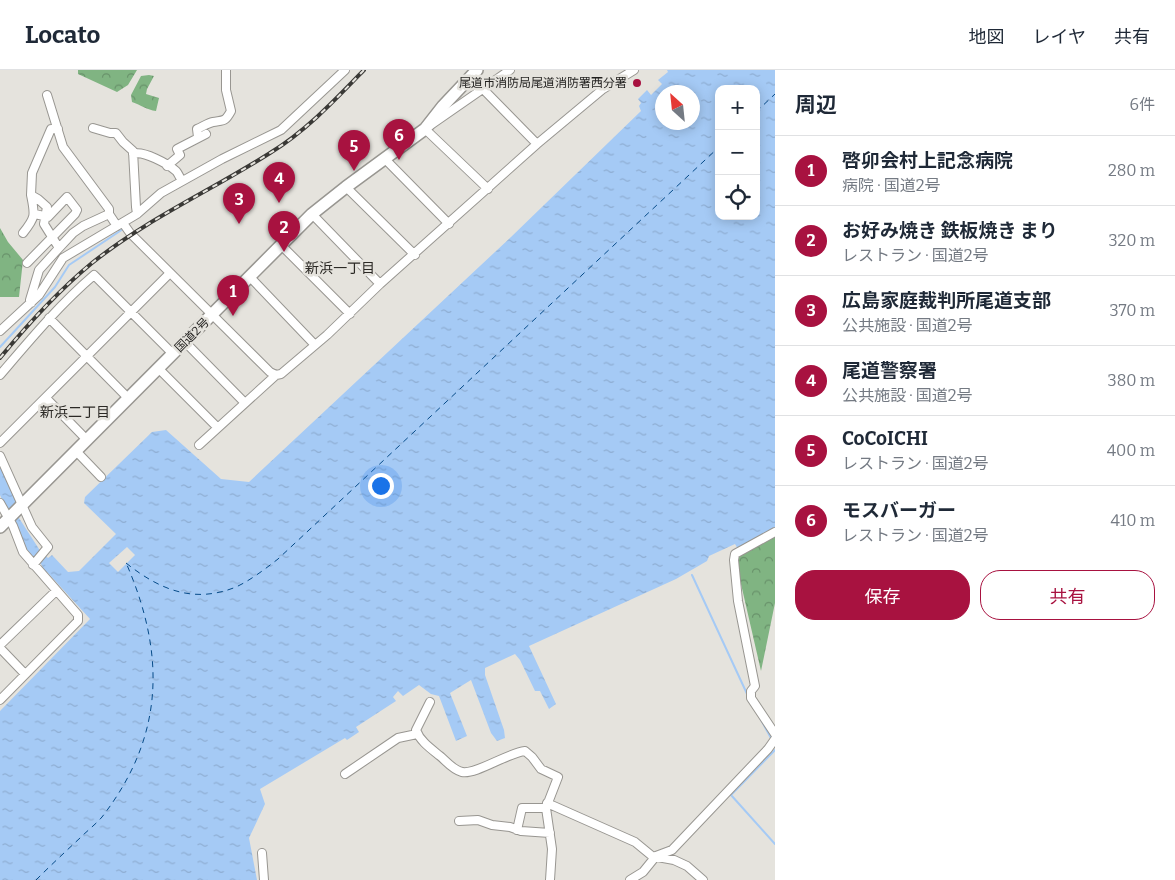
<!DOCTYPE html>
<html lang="ja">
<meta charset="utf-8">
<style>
:root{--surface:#fff;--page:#f2f2f3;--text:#1f2937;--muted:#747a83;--line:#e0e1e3;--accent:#a81240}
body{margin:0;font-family:Bitter,"Noto Sans JP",serif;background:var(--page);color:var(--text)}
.controls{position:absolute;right:15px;top:15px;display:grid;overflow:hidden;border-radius:10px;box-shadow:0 2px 12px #0003}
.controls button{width:45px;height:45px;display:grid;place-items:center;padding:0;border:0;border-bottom:1px solid var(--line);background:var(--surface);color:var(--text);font:25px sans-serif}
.compass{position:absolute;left:655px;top:15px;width:45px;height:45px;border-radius:50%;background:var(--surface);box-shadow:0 2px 12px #0003;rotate:333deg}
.you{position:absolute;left:380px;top:415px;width:18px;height:18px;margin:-12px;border:4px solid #fff;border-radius:50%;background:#1a73e8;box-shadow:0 0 0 8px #1a73e833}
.badge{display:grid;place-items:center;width:32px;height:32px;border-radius:50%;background:var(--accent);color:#fff;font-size:16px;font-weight:700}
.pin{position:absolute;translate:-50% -41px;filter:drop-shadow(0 1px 2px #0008)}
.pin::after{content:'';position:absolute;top:26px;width:18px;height:15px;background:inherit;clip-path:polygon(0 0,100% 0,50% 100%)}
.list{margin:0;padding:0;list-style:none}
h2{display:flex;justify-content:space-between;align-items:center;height:65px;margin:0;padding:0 20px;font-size:21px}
h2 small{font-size:16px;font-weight:400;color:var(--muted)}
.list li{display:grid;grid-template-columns:32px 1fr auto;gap:15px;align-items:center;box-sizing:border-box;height:70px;padding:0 20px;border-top:1px solid var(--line)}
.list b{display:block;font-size:19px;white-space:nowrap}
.list p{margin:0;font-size:16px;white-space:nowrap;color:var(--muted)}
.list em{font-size:16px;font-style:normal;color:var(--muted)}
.actions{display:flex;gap:10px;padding:15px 20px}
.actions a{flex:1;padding:11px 0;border:1px solid var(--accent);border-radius:20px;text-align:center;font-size:18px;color:var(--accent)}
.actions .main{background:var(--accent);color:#fff}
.icon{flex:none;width:28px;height:28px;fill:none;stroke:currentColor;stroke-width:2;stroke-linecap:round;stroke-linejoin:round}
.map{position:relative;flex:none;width:775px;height:810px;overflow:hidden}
header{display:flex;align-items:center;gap:30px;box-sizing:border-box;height:70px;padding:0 25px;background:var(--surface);border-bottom:1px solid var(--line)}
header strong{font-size:24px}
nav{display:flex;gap:28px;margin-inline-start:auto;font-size:18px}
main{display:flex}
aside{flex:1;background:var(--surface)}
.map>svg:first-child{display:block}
.forest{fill:url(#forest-crowns)}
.water{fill:url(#water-ripples);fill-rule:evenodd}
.pier{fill:#e5e3dd}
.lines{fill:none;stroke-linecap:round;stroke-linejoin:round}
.stream{stroke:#a5caf5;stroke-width:2}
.ferry{stroke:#054a88;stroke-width:1;stroke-dasharray:6 5;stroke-linecap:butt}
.minor-casing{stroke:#989691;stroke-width:10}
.highway-casing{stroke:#989691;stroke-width:14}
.minor{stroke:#fff;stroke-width:8}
.highway{stroke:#fff;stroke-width:11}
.rail-casing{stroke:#3a3936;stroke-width:4}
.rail{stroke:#e5e3dd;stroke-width:2;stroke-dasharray:5.5;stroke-linecap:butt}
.poi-dot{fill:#a81240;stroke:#e5e3dd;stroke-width:2}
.labels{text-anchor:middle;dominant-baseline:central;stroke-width:5;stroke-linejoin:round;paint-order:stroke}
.poi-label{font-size:12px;fill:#201f1d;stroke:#e5e3dd;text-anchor:end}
.street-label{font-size:12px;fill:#201f1d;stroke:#e5e3dd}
.neighbourhood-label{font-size:14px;fill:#2b2925;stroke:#e5e3dd}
</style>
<header>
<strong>Locato</strong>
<nav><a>地図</a><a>レイヤ</a><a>共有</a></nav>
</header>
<main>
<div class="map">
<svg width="775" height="810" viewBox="0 0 775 810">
<defs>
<pattern id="forest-crowns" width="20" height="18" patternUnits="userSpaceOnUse" patternTransform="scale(1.25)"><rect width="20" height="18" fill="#80b482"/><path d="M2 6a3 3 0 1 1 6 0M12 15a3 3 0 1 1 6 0" fill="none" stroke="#68926a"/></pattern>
<pattern id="water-ripples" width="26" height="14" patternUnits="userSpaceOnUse" patternTransform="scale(1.25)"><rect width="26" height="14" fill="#a5caf5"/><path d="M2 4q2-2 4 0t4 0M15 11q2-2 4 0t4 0" fill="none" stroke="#8eadd2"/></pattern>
</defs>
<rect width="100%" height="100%" fill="#e5e3dd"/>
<path class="forest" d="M78,0H137L128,15L117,22L78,4Z
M149,5L154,6L147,19L146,24L159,28L156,41C147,40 141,35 132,32L131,25L141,6Z
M0,158L8,172L23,190L19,227H0Z
M775,465V533L761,601L735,488Z"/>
<path class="water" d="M667,0H775V459L738,479L735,474L709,486L707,491L676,509L529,576L556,634L549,639L540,621H535L520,590L515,584L485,598V605L504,660L505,668L497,671L491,663L471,610L450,623L467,666L456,671L439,626L431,624L419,615L403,626L398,621L393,627L396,631L356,657L359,662L347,670L345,668L260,719L265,734L249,768L257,810H0V641L90,549L47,502H45C41,493 38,487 28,484L14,452L6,439L0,425V396L16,432L19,448L39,479L48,488L52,485L68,502L79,501L116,464L84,433L85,427L152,362L166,360L221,409L249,412L511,167L641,41L639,36L641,33L638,29L647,20L651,25L662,14L658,10L668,2ZM719,19H756V146H719ZM662,22H692V52H662Z"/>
<path class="pier" d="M127,477L135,485L118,502L109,493Z"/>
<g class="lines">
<path class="stream" d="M0,277L55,217L69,195L123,159
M692,505L748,626
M759,646L772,670
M775,680L731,725L775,774"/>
<path class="ferry" d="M756,42L775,24
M126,493C160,520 194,534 236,517C251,510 265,499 278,489L719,77
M36,810C50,796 65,782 80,768C87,761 96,754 102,747C164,667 166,586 127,495"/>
<g class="minor-casing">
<path id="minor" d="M483,19L537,74
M47,25L63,77L109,139V144L117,156
M93,58L110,63H116L123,72L133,81L136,137L137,144
M58,59H51L32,103L31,125L38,129L47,137L44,154L59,178
M198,67L197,59C202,57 208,53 213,52C224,50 225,52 231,41L226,20V0
M133,84C143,80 168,94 176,101C178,103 180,108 182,111
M385,89L449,154
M167,96L180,85L177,79L206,64
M346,117L415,185
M488,119L425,59L510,0
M312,144L380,214
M123,153L130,163L270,302L276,305L281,304L327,265L380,214L537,74L603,19L634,0
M23,163C36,147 35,145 31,125
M281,175L350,244
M27,193L75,144L77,140L67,127L48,147L35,144
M250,207L315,275
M31,233L30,230L39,200L59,178L73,163L83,156L109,144
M49,248L129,329
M0,261L39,225L63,188L137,144L161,123L222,89L281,60L345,0
M185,272L245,333
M158,298L217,357
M0,305C30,270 59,235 94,205L173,284
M46,328L87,370
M0,373L170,203
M199,375L276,305
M76,381L101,407
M0,386L32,457L48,477L33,495
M0,433L13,456L23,482L78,545V551L0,630
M775,462L735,484L734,490L738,531L755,616L751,621V628L775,664
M0,575L56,521
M0,578L25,604
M430,632L416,660C420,671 430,678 440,686C446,691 453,700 462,702C476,705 507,683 525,681L532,687L541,699L558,707L546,738L552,779L550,810
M345,704L398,668L417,664
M547,733L635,772L652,786L674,790L687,796L703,810
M459,751L478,750L492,755L510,757L521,761L550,763
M517,760L522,738H546
M262,783L264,810
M630,810L643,802L656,786L672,780L768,679L775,669"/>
</g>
<g class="highway-casing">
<path id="highway" d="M0,457L312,144L346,117L425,59L443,36L477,0"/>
</g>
<use href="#minor" class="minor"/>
<use href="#highway" class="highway"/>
<g class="rail-casing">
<path id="rail" d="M0,288C28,254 58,221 92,193C147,149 212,120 270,83C306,61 335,30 364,0"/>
</g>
<use href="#rail" class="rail"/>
</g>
<circle class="poi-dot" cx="637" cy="13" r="5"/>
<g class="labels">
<g class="poi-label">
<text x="627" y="13">尾道市消防局尾道消防署西分署</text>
</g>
<g class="street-label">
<text transform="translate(192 265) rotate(-45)">国道2号</text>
</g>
<g class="neighbourhood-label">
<text x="340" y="198">新浜一丁目</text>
<text x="75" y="342">新浜二丁目</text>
</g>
</g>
</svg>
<div class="controls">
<button>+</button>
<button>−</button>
<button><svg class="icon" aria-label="locate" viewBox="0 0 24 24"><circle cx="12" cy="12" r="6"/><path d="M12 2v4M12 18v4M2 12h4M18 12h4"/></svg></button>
</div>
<svg class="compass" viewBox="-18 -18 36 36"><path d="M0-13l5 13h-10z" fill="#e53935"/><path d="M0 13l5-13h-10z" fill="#747a83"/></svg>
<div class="you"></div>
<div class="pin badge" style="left:233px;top:246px">1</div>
<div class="pin badge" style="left:284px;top:182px">2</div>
<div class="pin badge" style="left:239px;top:154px">3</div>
<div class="pin badge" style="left:279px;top:133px">4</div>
<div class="pin badge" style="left:354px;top:101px">5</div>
<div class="pin badge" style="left:399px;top:90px">6</div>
</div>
<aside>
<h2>周辺<small>6件</small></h2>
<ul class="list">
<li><span class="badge">1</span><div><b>啓卯会村上記念病院</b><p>病院 · 国道2号</p></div><em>280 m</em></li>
<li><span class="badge">2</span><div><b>お好み焼き 鉄板焼き まり</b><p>レストラン · 国道2号</p></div><em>320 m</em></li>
<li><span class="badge">3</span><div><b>広島家庭裁判所尾道支部</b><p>公共施設 · 国道2号</p></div><em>370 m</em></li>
<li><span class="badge">4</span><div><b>尾道警察署</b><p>公共施設 · 国道2号</p></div><em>380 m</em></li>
<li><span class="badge">5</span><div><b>CoCoICHI</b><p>レストラン · 国道2号</p></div><em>400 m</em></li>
<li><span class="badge">6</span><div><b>モスバーガー</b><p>レストラン · 国道2号</p></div><em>410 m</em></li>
</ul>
<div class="actions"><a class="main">保存</a><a>共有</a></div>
</aside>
</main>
